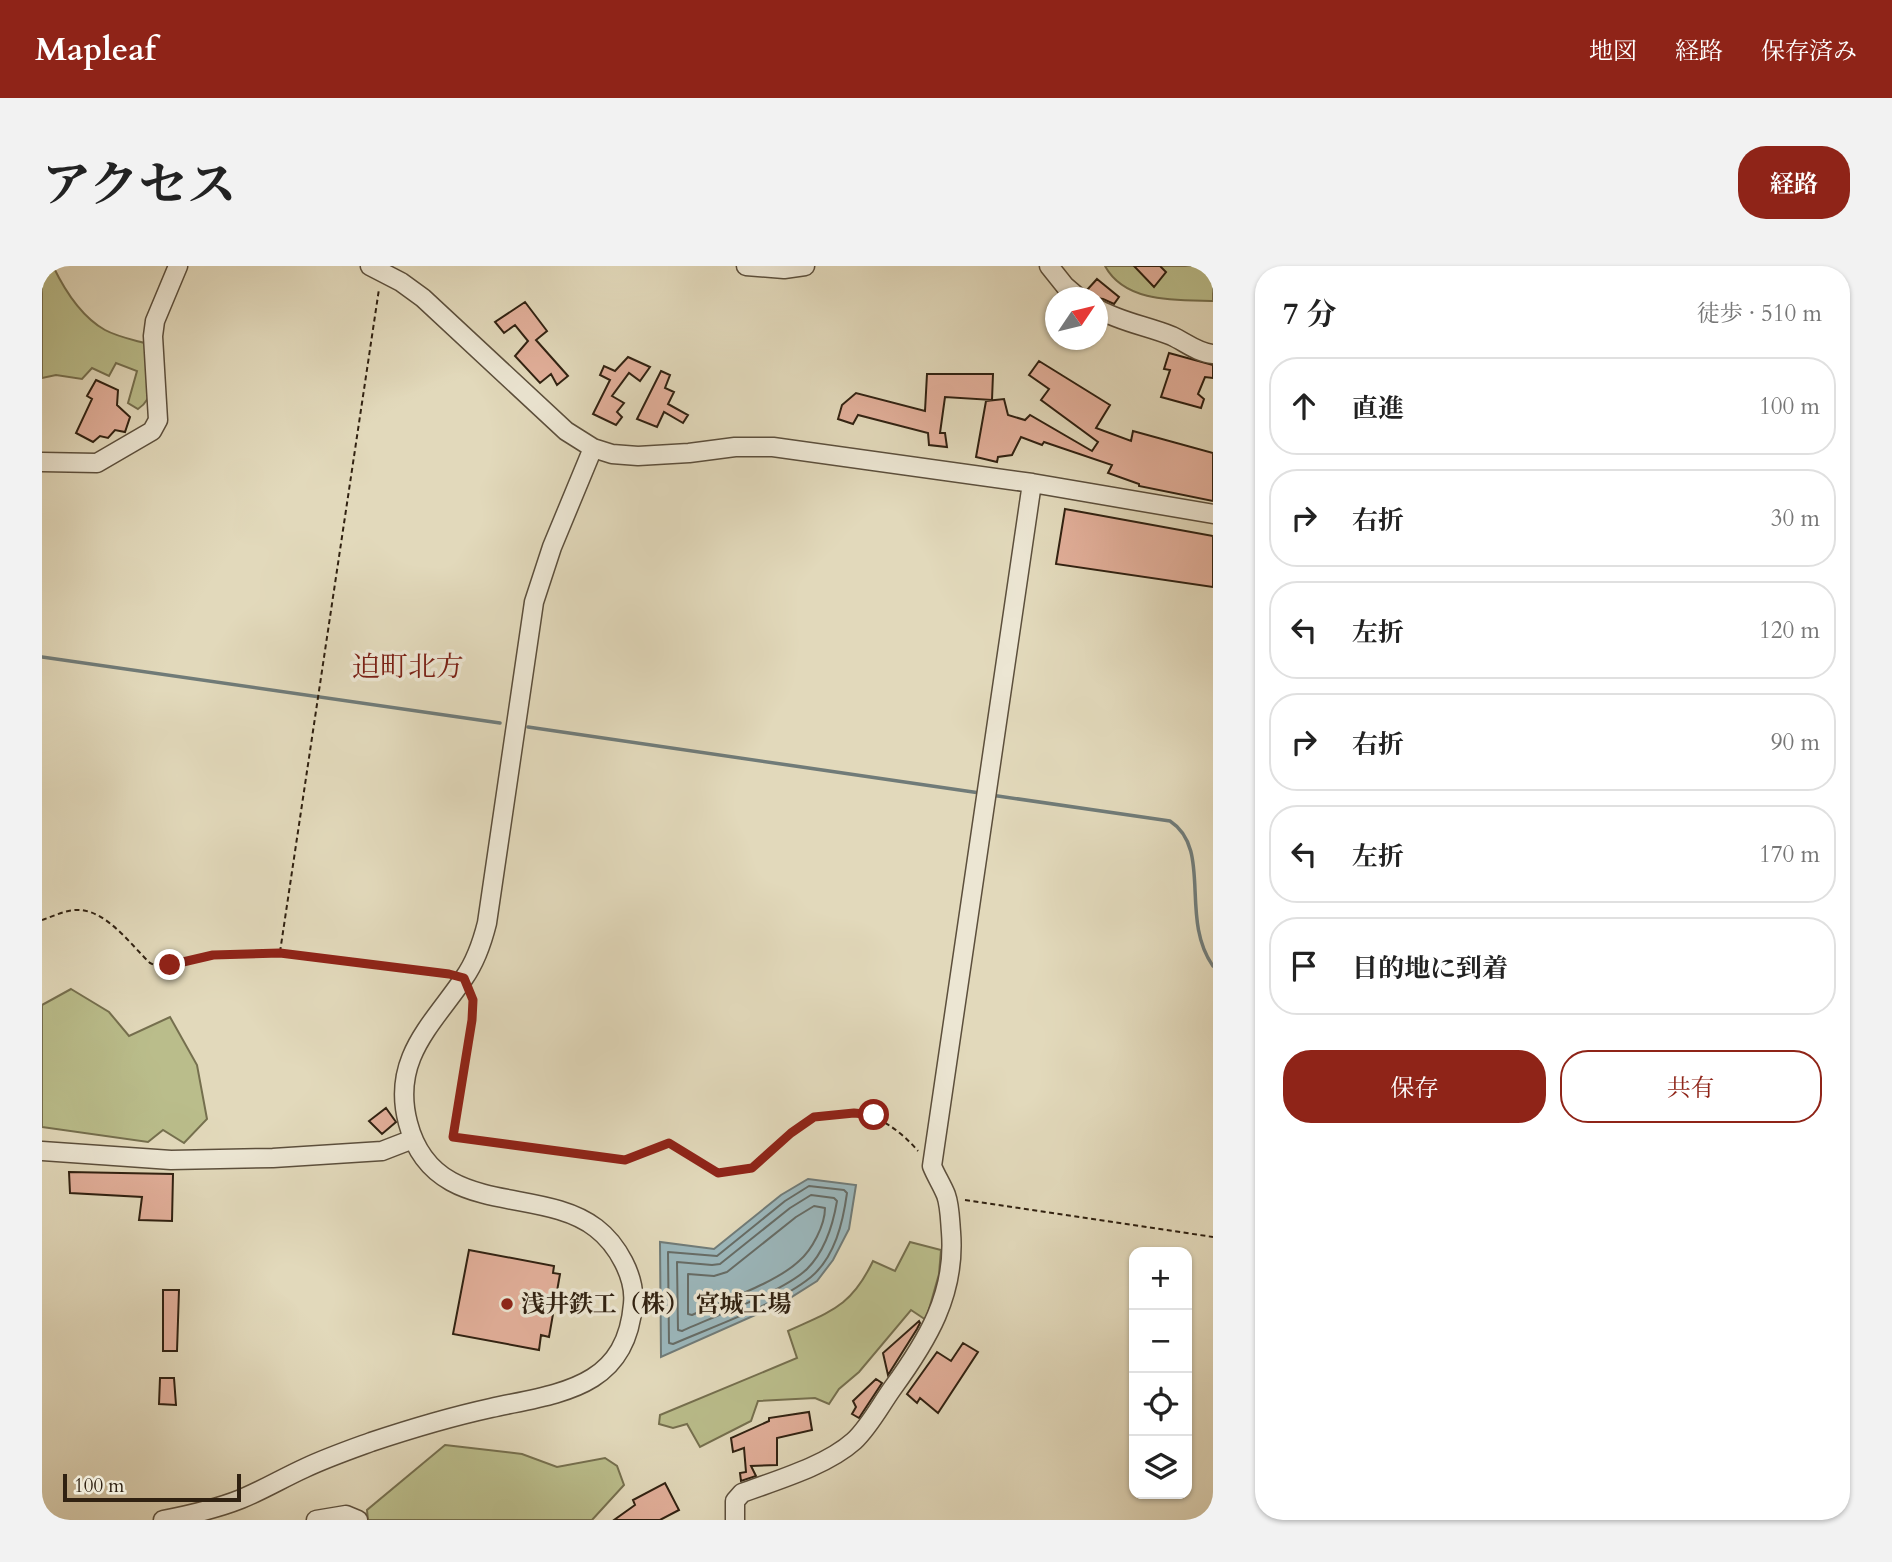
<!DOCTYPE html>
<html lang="ja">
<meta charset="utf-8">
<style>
:root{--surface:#fff;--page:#f2f2f2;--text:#222;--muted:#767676;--line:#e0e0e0;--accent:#8f2418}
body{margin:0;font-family:Cardo,"Noto Serif JP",serif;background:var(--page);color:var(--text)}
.controls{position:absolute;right:21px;bottom:21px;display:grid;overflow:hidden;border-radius:14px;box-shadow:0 2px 5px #0004}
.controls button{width:63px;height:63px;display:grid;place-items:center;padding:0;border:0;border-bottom:2px solid var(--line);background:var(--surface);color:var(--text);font:35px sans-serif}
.compass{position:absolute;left:1003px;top:21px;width:63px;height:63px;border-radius:50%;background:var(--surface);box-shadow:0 2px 5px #0004;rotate:55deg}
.scale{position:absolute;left:21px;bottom:18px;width:178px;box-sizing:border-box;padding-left:7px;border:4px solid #302111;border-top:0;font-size:19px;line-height:24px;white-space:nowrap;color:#302111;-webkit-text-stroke:5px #ece6d3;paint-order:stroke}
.stop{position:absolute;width:21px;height:21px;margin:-16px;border:5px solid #8f2418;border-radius:50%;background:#fff}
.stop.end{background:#8f2418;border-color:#fff;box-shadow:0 2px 7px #0008}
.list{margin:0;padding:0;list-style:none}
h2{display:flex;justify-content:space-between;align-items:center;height:91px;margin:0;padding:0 28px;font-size:30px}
h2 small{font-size:23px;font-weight:400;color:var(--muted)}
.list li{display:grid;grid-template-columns:46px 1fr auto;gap:21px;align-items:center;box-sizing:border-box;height:98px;margin:0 14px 14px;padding:0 14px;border:2px solid var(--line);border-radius:28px}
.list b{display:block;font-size:26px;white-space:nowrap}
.list em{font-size:23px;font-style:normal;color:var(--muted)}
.actions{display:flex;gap:14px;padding:21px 28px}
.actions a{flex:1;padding:16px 0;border:2px solid var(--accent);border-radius:28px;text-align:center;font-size:24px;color:var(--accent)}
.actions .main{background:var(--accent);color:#fff}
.icon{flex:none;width:38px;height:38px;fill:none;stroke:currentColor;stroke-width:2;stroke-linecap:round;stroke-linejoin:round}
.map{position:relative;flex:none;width:1171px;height:1254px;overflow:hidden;border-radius:28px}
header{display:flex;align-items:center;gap:42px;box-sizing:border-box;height:98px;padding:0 35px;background:var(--accent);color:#fff}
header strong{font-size:33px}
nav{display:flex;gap:38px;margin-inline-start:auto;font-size:24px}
.intro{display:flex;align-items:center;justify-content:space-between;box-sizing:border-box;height:168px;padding:0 42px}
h1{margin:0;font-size:49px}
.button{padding:18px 32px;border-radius:28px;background:var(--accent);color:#fff;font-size:24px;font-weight:700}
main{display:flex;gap:42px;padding:0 42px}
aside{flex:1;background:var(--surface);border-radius:28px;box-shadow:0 2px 5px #0004}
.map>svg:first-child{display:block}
.green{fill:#babd8b;stroke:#756f4e;stroke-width:2}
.water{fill:#9bb7bc;stroke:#707b78;stroke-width:2}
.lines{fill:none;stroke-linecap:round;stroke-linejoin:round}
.shore{stroke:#666c66;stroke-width:2}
.stream{stroke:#707b78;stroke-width:3.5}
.building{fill:#e2af9a;stroke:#302111;stroke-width:2}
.minor-casing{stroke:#5c4f3c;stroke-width:21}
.path{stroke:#302111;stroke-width:2;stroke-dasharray:5 3.5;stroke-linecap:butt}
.minor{stroke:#ece6d3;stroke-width:18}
.route{stroke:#8f2418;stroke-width:9}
.poi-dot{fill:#8f2418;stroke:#ece6d3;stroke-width:2.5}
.labels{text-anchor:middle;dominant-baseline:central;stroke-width:7;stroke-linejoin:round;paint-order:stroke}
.poi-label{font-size:24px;font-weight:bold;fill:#302111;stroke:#ece6d3;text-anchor:start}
.quarter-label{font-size:28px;fill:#7a1f14;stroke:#ece6d3}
</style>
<header>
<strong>Mapleaf</strong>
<nav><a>地図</a><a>経路</a><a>保存済み</a></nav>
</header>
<div class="intro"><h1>アクセス</h1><a class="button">経路</a></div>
<main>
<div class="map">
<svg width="1171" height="1254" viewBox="0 0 1171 1254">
<rect width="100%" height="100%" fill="#e2d9bb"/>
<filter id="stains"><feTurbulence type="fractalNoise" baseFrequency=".00286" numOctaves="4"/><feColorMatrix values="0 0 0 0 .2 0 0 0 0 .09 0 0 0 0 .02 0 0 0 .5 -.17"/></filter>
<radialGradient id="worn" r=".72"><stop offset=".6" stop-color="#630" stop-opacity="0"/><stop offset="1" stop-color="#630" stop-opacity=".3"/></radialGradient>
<path class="green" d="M0,0H11C22,23 40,51 63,64C76,71 92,74 106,78C108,99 117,130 96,143L86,137L95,105L74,97L67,110L50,102L40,113L14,109L0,112Z
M1063,0H1171V35C1134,34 1083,37 1063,0Z
M29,723L67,746L87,770L128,751L155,799L165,853L142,877L121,864L106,876L0,861V739Z
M868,976L899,984L897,1008L884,1054L869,1044L817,1106L797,1123L787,1138L773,1132L716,1135L709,1155L658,1181L645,1158L631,1162L617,1158L618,1149L755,1092L746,1065C789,1045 809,1041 831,995L853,1005Z
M403,1179L480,1188L515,1201L563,1192L575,1200L582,1219L550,1254H326L325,1244Z"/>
<path class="water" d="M766,913L814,919L807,963L791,994L775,1015L740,1037L619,1091L618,976L672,983L739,929Z"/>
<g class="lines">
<path class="shore" d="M767,920L802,924L805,927C801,956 793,991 769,1011C736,1038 672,1060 631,1078L627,1077L626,986L675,990L743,935Z
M769,929L792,932L795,935C791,959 783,985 765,1003C741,1026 672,1050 640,1065L636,1064L635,996L670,999L678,998L748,942Z
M772,940L783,942C783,959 770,984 757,995C734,1017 680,1035 650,1049L646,1048V1008L672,1010L685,1006L754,951Z"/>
<path class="stream" d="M0,391L458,457
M486,461L938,527
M949,529L1128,555C1171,583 1137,652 1171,700"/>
</g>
<path class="building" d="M1092,0H1118L1124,6L1112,21Z
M1055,13L1077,31L1072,38L1061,33L1048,31L1045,24Z
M483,36L505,65L494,74L526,110L515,119L509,108L498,117L473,90L486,75L473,59L462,67L453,56Z
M1127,87L1171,99V112L1163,111L1156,128L1162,133L1159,142L1119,131L1128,104L1122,103Z
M586,91L608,101L598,115L587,107L570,130L582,137L575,146L580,151L574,159L551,148L568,114L558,109L562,100L573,105Z
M997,95L1068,139L1054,162L1089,175L1091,165L1171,187V235L1097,220V218L1066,207L1070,199L1002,176L1000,179L979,171L970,189L956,191L955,196L934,191L944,135L962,133L966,149L983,154L988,149L1050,185L1056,176L999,134L1007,123L987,109Z
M619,105L628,109L623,122L632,126L626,138L646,149L641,157L622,146L615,161L595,153Z
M885,108H951L950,134L903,131L898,167H903L905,181L887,179L886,167L816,149L811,158L796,153L800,139L814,127L883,145Z
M54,114L76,124L75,139L88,151L83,166L73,164L66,172L58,170L51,176L34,167L50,133L45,130Z
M1023,243L1171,270V321L1014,298Z
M344,842L354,856L340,868L327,855Z
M27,906L131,908L130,955L97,954L100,931L28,927Z
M427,984L512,1000L511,1007L518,1008L507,1071L499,1069L497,1084L411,1068Z
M121,1024H137L135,1085H121Z
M877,1055L878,1057L875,1063L846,1109L841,1087Z
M921,1077L936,1086L896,1147L878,1132L875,1137L865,1128L895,1086L909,1095Z
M118,1112H132L134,1139L117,1138Z
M834,1113L840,1117L817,1152L810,1148L814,1141L811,1135Z
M767,1146L770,1164L735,1172V1199L709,1200L714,1210L699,1215L698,1207L704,1206L702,1182L691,1186L689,1172L727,1155V1152Z
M623,1217L637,1244L618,1254H572L593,1239L591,1234Z"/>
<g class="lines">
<g class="minor-casing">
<path id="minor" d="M328,0L359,16L381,32L524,165L551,182L570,188L596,190L647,187L693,181H731L990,217L1171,248
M704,0L742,3L763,0
M1007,0L1023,20L1037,32
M1056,43C1079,56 1105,60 1130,70C1143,76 1156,87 1171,88
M0,196L55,197L110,165L116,154L111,70L113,55L136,0
M0,885L129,894L231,892L340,885L371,873
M121,1254C147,1249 174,1243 199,1233C221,1224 241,1212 263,1202C284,1192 307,1184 329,1176C368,1163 408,1151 449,1142C517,1127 584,1123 591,1038C594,1011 575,978 554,962C497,918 391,954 366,857C349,793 390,759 422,712C434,695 440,677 445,657L492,336L510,281L551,182
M274,1254L304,1249L316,1254
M693,1254V1235L700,1227C735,1214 784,1200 812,1175C827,1161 838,1140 850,1123C885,1075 914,1028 909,966C908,955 908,940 904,929C900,919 894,910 890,900L990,217"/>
</g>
<path class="path" d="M0,654C12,650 25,643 38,644C66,646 89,679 108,697L115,700L171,689L238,687L405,707
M238,686L337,23
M428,727C436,745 415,845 411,871L583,894L627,877L676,907C687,905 699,905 708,902C724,897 736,877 749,867C793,830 841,844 876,885
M923,934L1171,971"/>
<use href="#minor" class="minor"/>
</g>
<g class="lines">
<path class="route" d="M128,699L171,689L238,687L407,708L422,712L431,734L430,754L411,871L583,894L627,877L676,907L710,902L749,867L772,851L812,847L832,849"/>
</g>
<circle class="poi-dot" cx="465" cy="1038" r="7"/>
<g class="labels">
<g class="poi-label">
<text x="479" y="1038">浅井鉄工（株） 宮城工場</text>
</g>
<g class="quarter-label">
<text x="366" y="401">迫町北方</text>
</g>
</g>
<rect width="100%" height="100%" filter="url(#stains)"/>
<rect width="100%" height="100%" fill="url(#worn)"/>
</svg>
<div class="controls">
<button>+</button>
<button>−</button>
<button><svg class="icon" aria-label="locate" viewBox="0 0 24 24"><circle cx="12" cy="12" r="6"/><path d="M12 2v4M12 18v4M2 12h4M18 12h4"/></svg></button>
<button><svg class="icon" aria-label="layers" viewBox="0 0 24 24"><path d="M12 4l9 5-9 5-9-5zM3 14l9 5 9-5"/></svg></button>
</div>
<svg class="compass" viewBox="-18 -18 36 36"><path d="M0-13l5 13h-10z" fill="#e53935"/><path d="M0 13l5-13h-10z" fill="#767676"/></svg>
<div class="scale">100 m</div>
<div class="stop" style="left:832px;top:849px"></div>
<div class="stop end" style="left:128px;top:699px"></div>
</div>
<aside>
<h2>7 分<small>徒歩 · 510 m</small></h2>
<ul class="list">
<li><svg class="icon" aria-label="ahead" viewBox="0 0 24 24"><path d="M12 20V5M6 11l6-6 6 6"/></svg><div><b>直進</b></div><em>100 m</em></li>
<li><svg class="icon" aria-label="right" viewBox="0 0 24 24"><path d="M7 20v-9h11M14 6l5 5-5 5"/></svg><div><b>右折</b></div><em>30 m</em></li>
<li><svg class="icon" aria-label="left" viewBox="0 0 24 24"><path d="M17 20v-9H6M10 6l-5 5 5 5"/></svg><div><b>左折</b></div><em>120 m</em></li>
<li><svg class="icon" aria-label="right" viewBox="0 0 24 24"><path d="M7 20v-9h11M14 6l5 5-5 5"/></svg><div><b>右折</b></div><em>90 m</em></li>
<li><svg class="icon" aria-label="left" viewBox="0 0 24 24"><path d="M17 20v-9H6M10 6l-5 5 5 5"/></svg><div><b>左折</b></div><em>170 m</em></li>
<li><svg class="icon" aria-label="arrive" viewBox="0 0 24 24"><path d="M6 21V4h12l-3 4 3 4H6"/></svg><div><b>目的地に到着</b></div></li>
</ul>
<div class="actions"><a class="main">保存</a><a>共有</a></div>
</aside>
</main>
